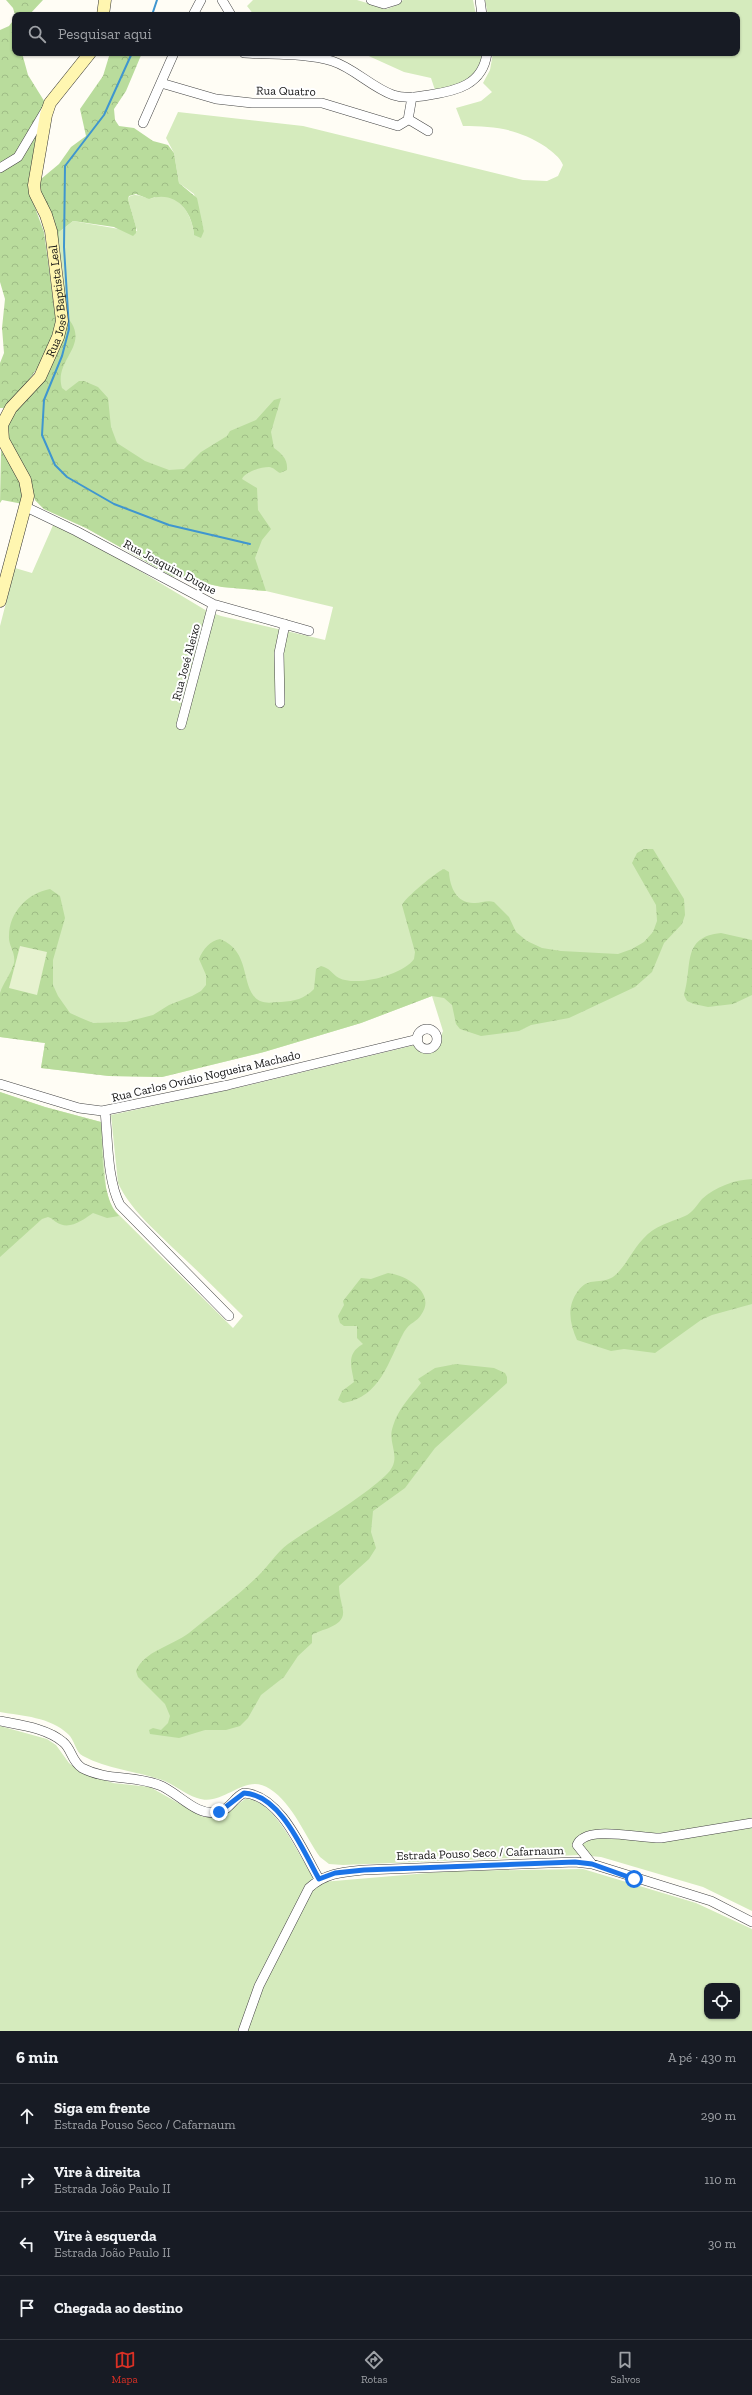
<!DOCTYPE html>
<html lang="pt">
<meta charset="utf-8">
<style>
:root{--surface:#171b24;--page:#242831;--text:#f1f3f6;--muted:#9ea1a6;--line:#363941;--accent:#d93025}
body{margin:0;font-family:"Zilla Slab",serif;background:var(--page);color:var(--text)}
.controls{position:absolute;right:12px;bottom:12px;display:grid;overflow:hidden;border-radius:8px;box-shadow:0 1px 3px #0004}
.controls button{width:36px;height:36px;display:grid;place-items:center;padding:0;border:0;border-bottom:1px solid var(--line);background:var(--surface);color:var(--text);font:20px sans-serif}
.stop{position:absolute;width:12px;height:12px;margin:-9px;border:3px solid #1a73e8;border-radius:50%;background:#fff}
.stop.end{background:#1a73e8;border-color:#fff;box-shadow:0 1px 4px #0008}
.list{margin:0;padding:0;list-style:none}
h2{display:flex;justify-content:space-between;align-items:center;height:52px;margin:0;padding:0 16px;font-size:17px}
h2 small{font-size:13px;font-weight:400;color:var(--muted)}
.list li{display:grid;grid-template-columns:26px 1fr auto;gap:12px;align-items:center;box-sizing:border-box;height:64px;padding:0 16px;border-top:1px solid var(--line)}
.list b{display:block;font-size:15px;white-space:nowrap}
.list p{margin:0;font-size:13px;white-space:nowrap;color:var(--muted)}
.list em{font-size:13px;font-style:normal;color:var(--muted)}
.icon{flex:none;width:22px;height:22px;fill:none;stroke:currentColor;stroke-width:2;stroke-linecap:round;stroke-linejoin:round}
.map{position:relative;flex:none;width:752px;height:2031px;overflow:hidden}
.search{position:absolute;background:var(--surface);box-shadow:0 1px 3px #0004;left:12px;right:12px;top:12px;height:44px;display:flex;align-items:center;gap:10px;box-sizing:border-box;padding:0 14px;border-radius:8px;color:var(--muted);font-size:15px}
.sheet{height:308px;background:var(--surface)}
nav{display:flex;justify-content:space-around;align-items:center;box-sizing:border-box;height:56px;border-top:1px solid var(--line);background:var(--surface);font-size:11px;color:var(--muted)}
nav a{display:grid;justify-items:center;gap:2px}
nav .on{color:var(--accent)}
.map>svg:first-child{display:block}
.green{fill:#d5ebbd;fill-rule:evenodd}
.forest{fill:url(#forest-crowns)}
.pitch{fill:#e6f2cf}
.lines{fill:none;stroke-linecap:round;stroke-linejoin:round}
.stream{stroke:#3f96cf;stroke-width:2}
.street-casing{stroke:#444;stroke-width:10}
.secondary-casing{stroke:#333;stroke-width:13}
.street{stroke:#fff;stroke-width:9}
.secondary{stroke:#fff6b0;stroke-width:12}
.route{stroke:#1a73e8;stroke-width:5}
.labels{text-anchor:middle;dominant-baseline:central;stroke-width:4;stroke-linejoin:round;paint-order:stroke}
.street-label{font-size:12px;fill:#111;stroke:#fff}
</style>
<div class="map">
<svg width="752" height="2031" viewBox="0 0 752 2031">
<defs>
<pattern id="forest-crowns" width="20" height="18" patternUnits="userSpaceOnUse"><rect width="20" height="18" fill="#b9dc9c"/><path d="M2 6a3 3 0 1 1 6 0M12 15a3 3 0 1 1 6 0" fill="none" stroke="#9ebc85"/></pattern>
</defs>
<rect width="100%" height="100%" fill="#fffdf5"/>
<path class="green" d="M253,0H357L387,9L397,5L403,0H473L476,15H254L247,6Z
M485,0H752V1911L703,1887L601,1857L579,1855L343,1865L329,1864L320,1857C305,1836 293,1804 270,1789C244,1771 224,1808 197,1798C184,1794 174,1784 162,1780C136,1771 107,1769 83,1756C75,1752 75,1740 68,1734C50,1717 23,1716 0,1712V1092L45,1107L101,1122L106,1188L111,1207L233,1328L243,1316C220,1293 197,1270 173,1248C153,1228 130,1209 118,1183L111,1115L237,1088L415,1045L428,1051L437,1046L443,1031L432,996L361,1023L264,1052L162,1077L109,1076L41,1068L45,1043L0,1037V626L15,568L32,573L54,523L110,553L207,611L221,616L325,640L333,607L266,591L222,587L172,576L86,528L44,509L35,500L40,385C63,349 67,317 63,274C62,261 57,246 59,232L73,221L119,229L137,231L128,199L129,197C138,191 144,200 153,198C155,198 156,196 158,195C180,193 193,217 194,235L204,231L194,194L179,183L174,153L166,138L178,112L303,126L523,180L547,181L558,176L563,165C560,157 552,152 546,147C519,129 495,126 463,126L456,108L481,101L492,92L483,83L490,70L493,53H737V15H488Z
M362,53H482C483,80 457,86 435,90L431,78L404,72Z
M0,1726L47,1739L56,1745L69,1763L78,1770L113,1783L150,1787L203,1817L222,1816L245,1799C274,1797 299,1857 314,1878L322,1882L452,1871L583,1869L696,1903L752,1929V2031H0ZM707,1986H737V2016H707Z"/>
<path class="forest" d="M6,0H43L29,15H15L13,8Z
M15,18V53H22L28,75L46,104L18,152L0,165V30L9,26Z
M110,53H142L126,91L114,109L115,120L119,126L134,128L153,141L168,145L174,153L179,183L197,198L204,231L201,238L194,235C192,210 175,190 149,199L136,194L129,196L128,199L136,227V233L133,236L114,227L73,221L59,232V245L54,219L39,188L41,179L59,164L71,147L86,136L80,109L103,76Z
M38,126L30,194L44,232L56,321C50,358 29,380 6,408H0V363L4,353L2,328L5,299L0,282V170L7,168Z
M66,316C93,345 53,359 62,388L66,391L79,381H84L98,387L108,398L111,427L117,443L145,461L169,470L184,469L201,452L227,436L230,431L256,420L274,400L281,398L271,432L274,448C282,454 288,459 287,470L280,473C276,471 273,467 269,467C261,467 245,472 242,479L257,488L258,510L271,529L262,540L255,558L266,591L222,587L172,576L86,528L44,509L35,500L28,479L9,443L5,427L11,415L40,385L50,370L62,340Z
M1,450L21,482L23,504L2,500L0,503Z
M644,849H653L684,899L685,915L682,924L664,943L652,972L635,987L569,1018L531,1025L519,1031L481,1036L460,1029L456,1024L452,1005L444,998L432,996L361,1023L264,1052L162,1077L109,1076L41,1068L45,1043L0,1037C0,1026 0,1003 0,993C3,983 11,974 14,963C16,953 8,945 9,936C9,912 28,893 50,889L60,896L65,918L53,960V985L58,996L70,1013L81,1018L93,1023L126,1022L153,1015L169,1005L192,996L201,991L206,985V975L199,959C203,949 210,941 220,939C253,952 239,990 260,1001C267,1004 274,1002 281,1002C295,1001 304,999 314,989L316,969L321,966C330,968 332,974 339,978C357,987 403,975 414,959L415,952L402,905C405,898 436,872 444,869L449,872C450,888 457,904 475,903C482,903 487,900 494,902L509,917L516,932L527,941L542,948L561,951L618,954L632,949L644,942L653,932L657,921L656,905L632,863L637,853Z
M721,933L752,940V995L733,1004L708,1007L694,1004L687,1001L684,995C693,966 681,937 721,933Z
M0,1092L45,1107L101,1122C103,1148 100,1197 119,1216L107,1218L93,1213C83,1220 69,1231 56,1222C53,1220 52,1218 48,1217L42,1219L0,1257Z
M752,1179V1304L712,1315L701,1320L655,1353L624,1349L611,1351L577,1340C570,1324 566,1307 578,1291C589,1276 600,1285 613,1277C626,1267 632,1250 643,1239C655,1225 669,1223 685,1216C692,1213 697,1205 702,1199C715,1187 734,1180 752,1179Z
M388,1273C406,1275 437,1293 421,1315C417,1322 410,1322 404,1332C388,1361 381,1397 343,1403L338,1400L342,1391L354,1382C352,1368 345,1354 363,1344L357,1338V1326H344L340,1323L338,1316L344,1305L343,1301L361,1278L371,1279Z
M456,1364L494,1368L505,1373L507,1377V1383L435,1448L405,1488L373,1511L371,1532L376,1548L369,1559L339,1586C339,1595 342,1603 343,1611C345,1627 321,1629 312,1635V1643L298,1656L284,1677L261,1695L248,1718L240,1726L226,1730H205L179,1738L150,1734L149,1730L153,1728L161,1730L168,1723L170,1716L165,1704L138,1677L136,1671C144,1651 172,1646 189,1633C212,1614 238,1596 259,1575C269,1565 276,1553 288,1544C321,1521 355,1503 385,1476C405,1458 386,1445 393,1426C398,1409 411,1396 421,1383L418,1379L435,1368Z"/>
<path class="pitch" d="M20,946L47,952L37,995L9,988Z"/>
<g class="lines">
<path class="stream" d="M152,15L157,0
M132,53L104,115L65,166L64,247L69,329L62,356L44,400L42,435L55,465L67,477L114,504L169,525L250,544"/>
<g class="street-casing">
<path id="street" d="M222,0L231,15
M371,0L384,4L397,0
M480,0L482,15
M193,15L201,0
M244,53C272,55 305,53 332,61C354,68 371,87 393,95C405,99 417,97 429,95C456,91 483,85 487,53
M161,83L216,99L252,103H322L398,126L408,120L412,97
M408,119L428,131
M143,123L174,53
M0,168L18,157L47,108
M26,507L76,531L213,604L309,631
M280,703L279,653L285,624
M181,725L213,604
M417 1039a10 10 0 1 1 20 0a10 10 0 1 1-20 0Z
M0,1084L79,1108L102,1111L228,1085L418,1039
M105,1111C108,1139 107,1180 120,1205L229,1316
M0,1721C20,1725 47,1728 63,1742C72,1749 71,1761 82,1768C107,1781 134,1775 159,1785C178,1792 196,1817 218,1812C230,1810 234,1797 244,1793C281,1795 303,1852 319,1879
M592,1864L577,1845C585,1824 642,1839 661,1838L752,1823
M243,2031L259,1986L309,1888C325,1873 343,1872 364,1870L575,1862L592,1864L695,1896L711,1901L752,1922"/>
</g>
<g class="secondary-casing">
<g id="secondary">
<path d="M103,15L105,0"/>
<path id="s1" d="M0,601L28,496L25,480L3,440L2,425L11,408L40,377L58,337L62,321L51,231L46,215L35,193L34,185L46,115L50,103L90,53"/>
</g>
</g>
<use href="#street" class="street"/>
<use href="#secondary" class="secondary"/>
</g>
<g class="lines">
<path class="route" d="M219,1812L244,1793C281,1795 303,1851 319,1879L335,1873L364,1870L575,1862L592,1864L634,1879"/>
</g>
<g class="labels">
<g class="street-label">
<text transform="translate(286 91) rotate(1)">Rua Quatro</text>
<text stroke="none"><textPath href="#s1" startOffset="327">Rua José Baptista Leal</textPath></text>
<text transform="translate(170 567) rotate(28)">Rua Joaquim Duque</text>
<text transform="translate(186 662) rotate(-75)">Rua José Aleixo</text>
<text transform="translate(206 1076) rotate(-13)">Rua Carlos Ovídio Nogueira Machado</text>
<text transform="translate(480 1853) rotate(-2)">Estrada Pouso Seco / Cafarnaum</text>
</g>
</g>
</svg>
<div class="controls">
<button><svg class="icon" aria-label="locate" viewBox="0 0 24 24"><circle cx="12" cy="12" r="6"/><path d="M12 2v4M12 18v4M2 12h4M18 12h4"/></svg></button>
</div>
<div class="stop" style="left:634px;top:1879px"></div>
<div class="stop end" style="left:219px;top:1812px"></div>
<div class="search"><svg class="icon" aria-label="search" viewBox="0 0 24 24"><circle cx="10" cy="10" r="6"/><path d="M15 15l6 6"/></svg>Pesquisar aqui</div>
</div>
<section class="sheet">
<h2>6 min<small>A pé · 430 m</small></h2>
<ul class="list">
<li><svg class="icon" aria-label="ahead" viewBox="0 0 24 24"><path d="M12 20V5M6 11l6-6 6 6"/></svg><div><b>Siga em frente</b><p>Estrada Pouso Seco / Cafarnaum</p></div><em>290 m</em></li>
<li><svg class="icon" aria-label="right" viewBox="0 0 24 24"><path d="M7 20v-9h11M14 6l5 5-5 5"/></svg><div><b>Vire à direita</b><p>Estrada João Paulo II</p></div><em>110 m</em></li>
<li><svg class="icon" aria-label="left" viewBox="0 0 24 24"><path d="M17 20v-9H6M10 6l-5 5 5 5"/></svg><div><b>Vire à esquerda</b><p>Estrada João Paulo II</p></div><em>30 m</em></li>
<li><svg class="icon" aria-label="arrive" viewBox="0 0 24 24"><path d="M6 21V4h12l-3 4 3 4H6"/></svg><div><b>Chegada ao destino</b></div></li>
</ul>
</section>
<nav>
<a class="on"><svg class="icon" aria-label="map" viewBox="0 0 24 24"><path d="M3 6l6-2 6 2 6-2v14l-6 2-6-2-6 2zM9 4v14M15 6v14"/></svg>Mapa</a>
<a><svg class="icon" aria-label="directions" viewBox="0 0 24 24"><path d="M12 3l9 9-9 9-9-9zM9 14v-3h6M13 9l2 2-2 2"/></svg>Rotas</a>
<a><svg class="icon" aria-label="saved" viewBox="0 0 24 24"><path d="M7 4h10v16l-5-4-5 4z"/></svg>Salvos</a>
</nav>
